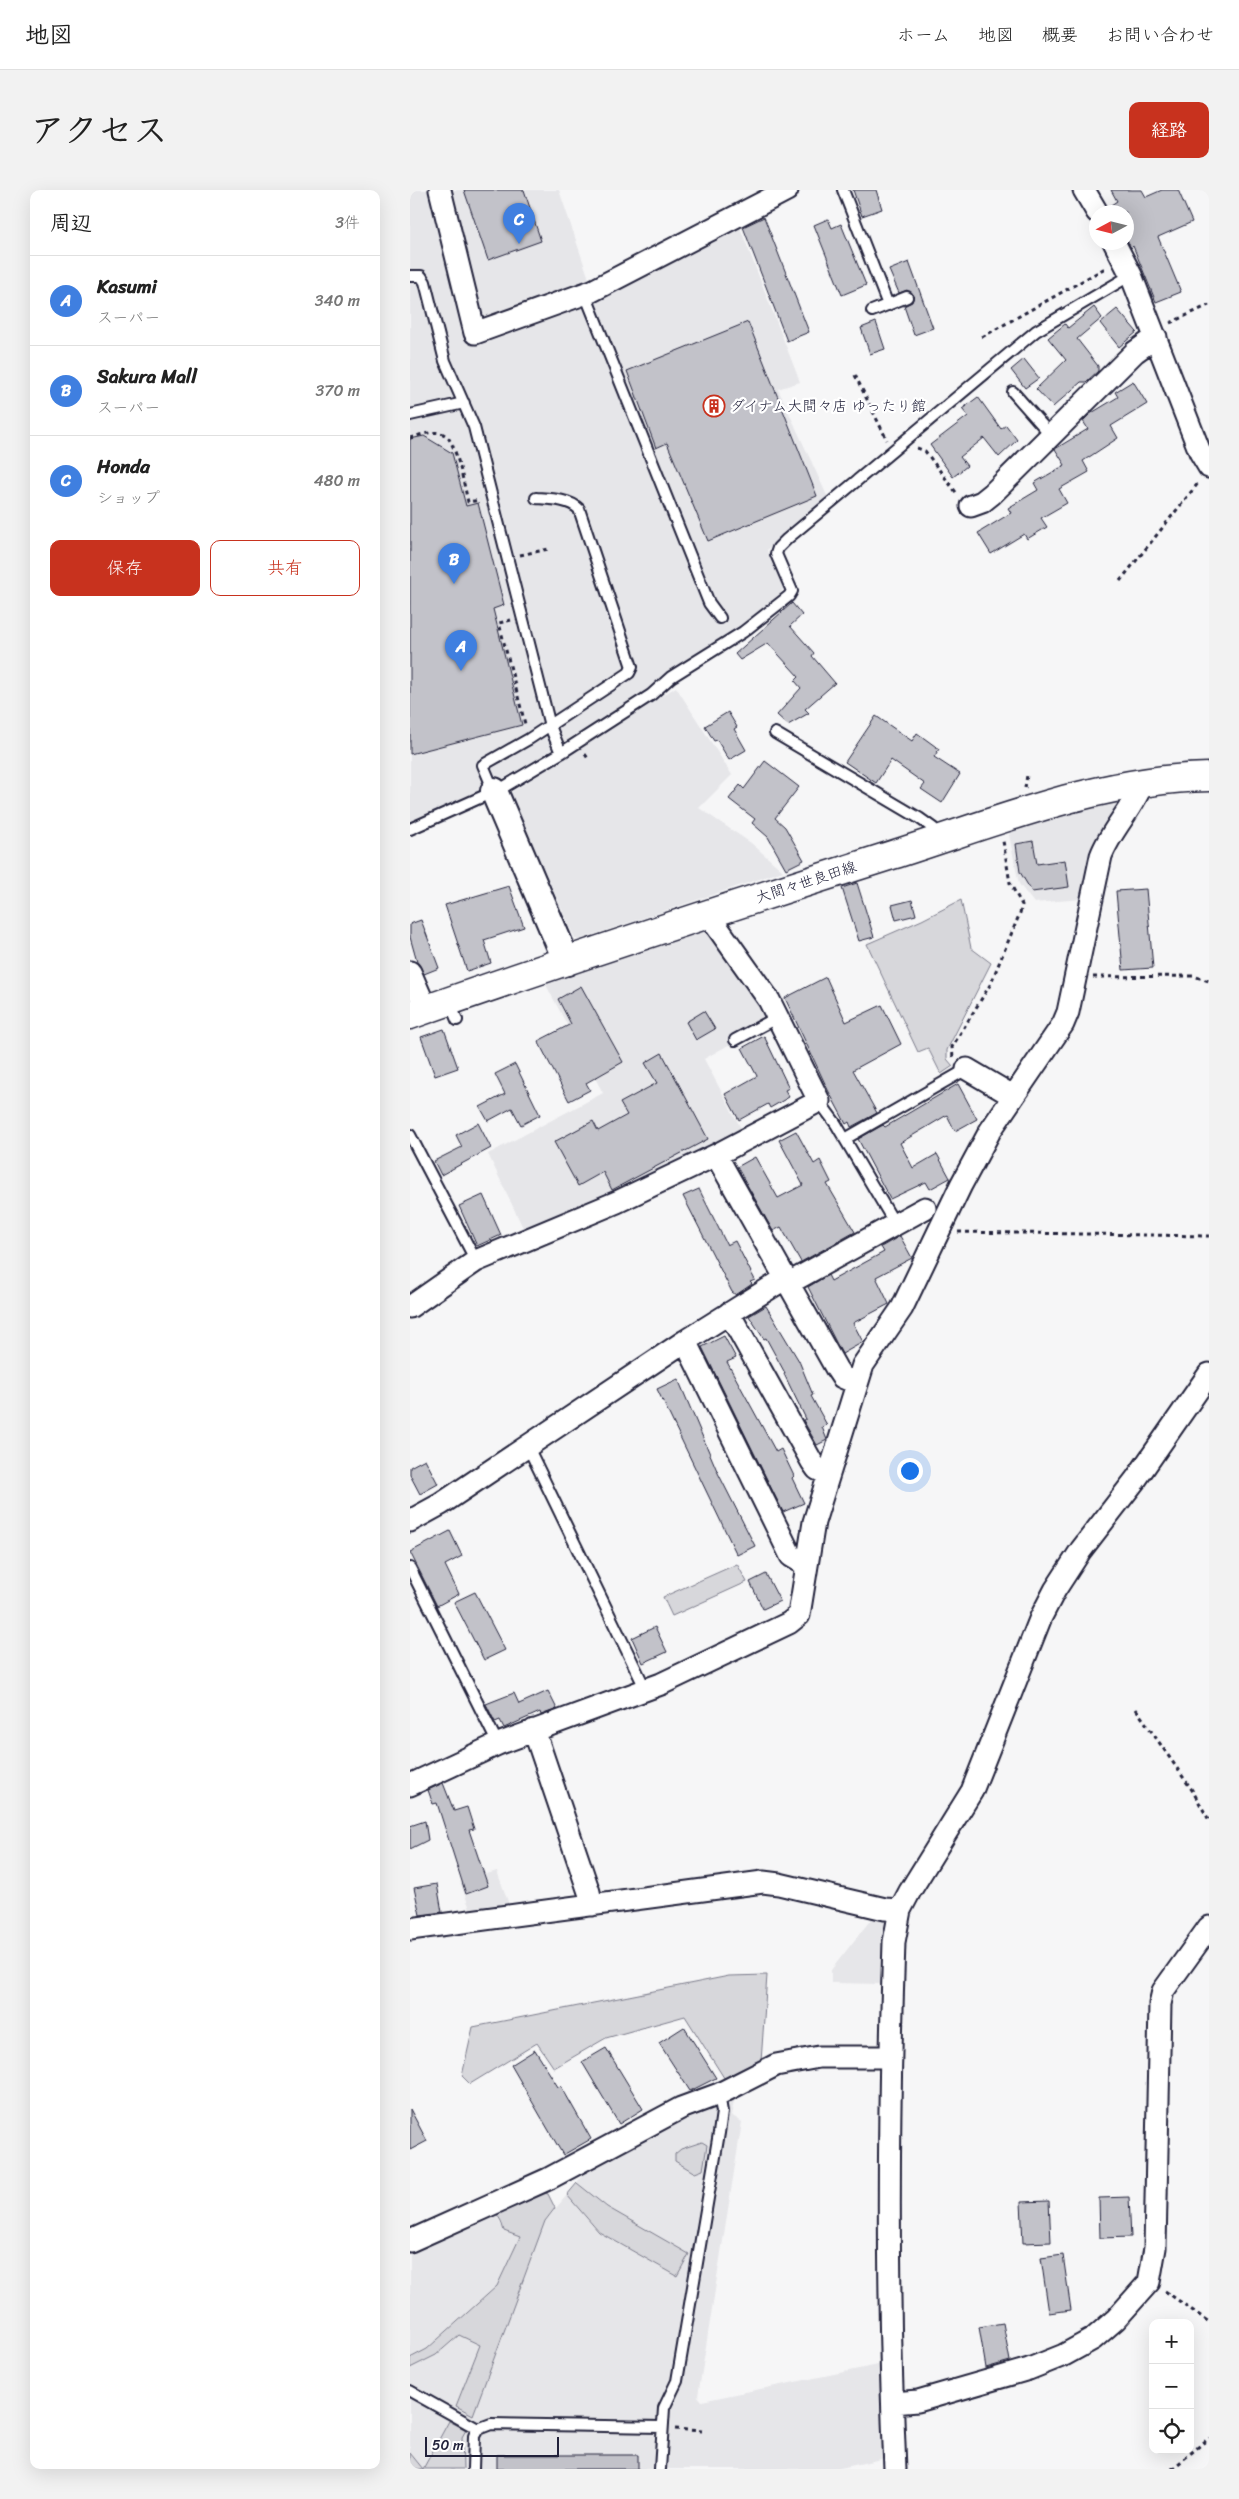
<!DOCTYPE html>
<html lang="ja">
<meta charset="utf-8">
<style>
:root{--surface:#fff;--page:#f2f2f2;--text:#222;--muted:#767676;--line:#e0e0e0;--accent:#c8321e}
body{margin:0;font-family:Sriracha,"Klee One",sans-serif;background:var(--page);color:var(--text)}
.controls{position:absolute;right:15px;bottom:15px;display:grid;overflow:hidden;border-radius:10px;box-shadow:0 5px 20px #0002}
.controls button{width:45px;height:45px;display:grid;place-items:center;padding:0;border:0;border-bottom:1px solid var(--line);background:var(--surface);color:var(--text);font:25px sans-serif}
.compass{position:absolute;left:679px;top:15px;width:45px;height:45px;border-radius:50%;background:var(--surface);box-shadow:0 5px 20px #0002;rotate:263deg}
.scale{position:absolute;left:15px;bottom:12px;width:134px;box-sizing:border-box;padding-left:5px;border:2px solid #22223b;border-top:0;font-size:14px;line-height:18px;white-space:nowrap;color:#22223b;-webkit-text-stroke:4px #fff;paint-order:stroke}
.you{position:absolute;left:499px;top:1280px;width:18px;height:18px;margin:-12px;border:4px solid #fff;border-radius:50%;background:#1a73e8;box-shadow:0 0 0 8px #1a73e833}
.badge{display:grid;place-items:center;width:32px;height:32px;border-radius:50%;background:var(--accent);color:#fff;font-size:16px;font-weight:700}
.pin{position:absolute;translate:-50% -41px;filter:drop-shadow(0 1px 2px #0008)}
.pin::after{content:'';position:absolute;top:26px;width:18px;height:15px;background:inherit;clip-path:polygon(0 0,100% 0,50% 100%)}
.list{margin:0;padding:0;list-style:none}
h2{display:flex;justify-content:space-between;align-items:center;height:65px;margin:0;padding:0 20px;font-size:21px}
h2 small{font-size:16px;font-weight:400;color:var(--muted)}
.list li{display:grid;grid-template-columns:32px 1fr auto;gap:15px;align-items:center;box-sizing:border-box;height:90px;padding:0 20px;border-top:1px solid var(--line)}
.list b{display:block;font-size:19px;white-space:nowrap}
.list p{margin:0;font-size:16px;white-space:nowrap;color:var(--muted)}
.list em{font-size:16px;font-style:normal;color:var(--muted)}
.actions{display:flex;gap:10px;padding:15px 20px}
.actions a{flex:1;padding:11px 0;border:1px solid var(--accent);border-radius:10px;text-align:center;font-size:18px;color:var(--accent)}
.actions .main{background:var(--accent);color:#fff}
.icon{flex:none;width:28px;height:28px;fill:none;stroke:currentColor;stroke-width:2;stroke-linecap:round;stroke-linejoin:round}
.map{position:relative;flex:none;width:799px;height:2279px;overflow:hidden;border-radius:10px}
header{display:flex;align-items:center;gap:30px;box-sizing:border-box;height:70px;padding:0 25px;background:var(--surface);border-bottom:1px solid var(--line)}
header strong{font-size:24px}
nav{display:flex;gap:28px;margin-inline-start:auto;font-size:18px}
.intro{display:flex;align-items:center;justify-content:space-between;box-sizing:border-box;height:120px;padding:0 30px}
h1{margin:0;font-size:35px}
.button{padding:12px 22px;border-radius:10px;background:var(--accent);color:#fff;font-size:18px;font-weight:700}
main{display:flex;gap:30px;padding:0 30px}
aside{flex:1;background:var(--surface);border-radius:10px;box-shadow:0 5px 20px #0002}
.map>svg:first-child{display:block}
.built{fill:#e6e6e9}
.green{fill:#d7d7db;stroke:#7c7c8b}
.building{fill:#c2c2c9;stroke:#22223b}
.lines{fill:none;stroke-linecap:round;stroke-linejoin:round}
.service-casing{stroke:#22223b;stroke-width:14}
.minor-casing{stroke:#22223b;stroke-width:25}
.tertiary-casing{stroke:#22223b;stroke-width:30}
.primary-casing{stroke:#22223b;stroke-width:31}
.path{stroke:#22223b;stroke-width:3;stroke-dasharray:4 4;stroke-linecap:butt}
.service{stroke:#fff;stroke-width:10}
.minor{stroke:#fff;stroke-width:21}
.tertiary{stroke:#fff;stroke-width:26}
.primary{stroke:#fff;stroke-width:28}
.labels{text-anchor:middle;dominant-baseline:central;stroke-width:4.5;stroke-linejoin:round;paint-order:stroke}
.poi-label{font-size:15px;fill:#22223b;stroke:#fff;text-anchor:start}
.street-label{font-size:15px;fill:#22223b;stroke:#fff}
</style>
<header>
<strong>地図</strong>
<nav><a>ホーム</a><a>地図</a><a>概要</a><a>お問い合わせ</a></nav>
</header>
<div class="intro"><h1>アクセス</h1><a class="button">経路</a></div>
<main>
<aside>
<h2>周辺<small>3件</small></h2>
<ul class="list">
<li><span class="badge" style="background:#3f7fe0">A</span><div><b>Kasumi</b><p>スーパー</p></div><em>340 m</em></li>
<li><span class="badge" style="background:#3f7fe0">B</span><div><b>Sakura Mall</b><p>スーパー</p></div><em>370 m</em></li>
<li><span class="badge" style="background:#3f7fe0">C</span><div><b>Honda</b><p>ショップ</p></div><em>480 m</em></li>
</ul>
<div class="actions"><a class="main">保存</a><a>共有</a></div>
</aside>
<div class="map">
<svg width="799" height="2279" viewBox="0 0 799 2279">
<rect width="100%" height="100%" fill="#f6f6f7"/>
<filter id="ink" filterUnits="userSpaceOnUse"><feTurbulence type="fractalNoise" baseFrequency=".02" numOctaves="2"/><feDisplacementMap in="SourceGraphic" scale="10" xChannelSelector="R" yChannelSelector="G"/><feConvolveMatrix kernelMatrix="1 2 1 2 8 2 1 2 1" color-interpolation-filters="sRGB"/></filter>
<g filter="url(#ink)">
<path class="built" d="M0,0H21L49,123L59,155L185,108L329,35L390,192L368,199L419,310L357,360L374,396L371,403L332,435L261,479L237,500L168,546L69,602L0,633Z
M38,0H149L180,92L79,130L68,123Z
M266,497L322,585L289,618L341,653L373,681L168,750L165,749L100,603Z
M707,605L712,617L672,709L624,713L609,694L599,645L603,640L617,636L618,632Z
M298,738L356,819L352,828L319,847L322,853L294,869L333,942L207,1003L115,1042L78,964L193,903L134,791Z
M87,1681L101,1720L62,1724L50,1692Z
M466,1723L480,1727L472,1794L421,1793V1780Z
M325,1907L321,1925L332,1932L288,2206L292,2211L473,2174L476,2268L426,2279H53L52,2247L39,2231L13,2279L0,2263V2178L26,2165L49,2145L71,2155L46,2215L135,2031L157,2005L189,2042L268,2086L197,2017L167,1993L173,1983L191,1970L260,1933Z
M85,2021L94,2041L110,2047L87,2096L17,2159L0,2168V2059Z"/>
<path class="green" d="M551,710L561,758L581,773L537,860V869L543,876L531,884L518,858L508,862L457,754L512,730Z
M327,1374L337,1392L262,1426L253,1407Z
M357,1785L351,1872L316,1891L275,1826L196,1848L144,1878L127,1853L60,1894L52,1886L63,1837L319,1786Z
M292,1952L297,1955L293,1980L285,1983L265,1971V1964L271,1959Z
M167,1993L197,2017L279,2064L267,2086L189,2042L157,2005Z
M129,2000L138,2004L145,2018L135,2031L63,2225L46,2216L70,2155L49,2145L26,2165L0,2178V2168L17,2159L87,2096L110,2047L94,2041L91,2031L85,2021Z
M39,2231L56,2240L52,2247L53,2279H0V2263L13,2279Z"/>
<path class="building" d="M54,0H114L131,51L78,70Z
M443,0H466L472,19L452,26Z
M701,0H732L736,7L752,0H768L782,32L748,47L771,102L746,112L723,56L721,58L716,49V22H699L698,17L707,11Z
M354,27L399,142L377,151L333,37Z
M418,29L422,38L431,34L456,95L432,105L404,35Z
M499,72L523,138L504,145L494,116L502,112L504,105L497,100L489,103L479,80Z
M684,117L692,128L667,149L688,176V181L676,192H671L643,217L626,199L656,170L638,148L655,134L658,138Z
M707,119L727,142L709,157L690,133Z
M338,132L407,306L298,351L257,253L246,258L217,181Z
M466,132L475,159L460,164L451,138Z
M614,169L629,188L615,198L601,180Z
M723,191L737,214L701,236L708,248L673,271L679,282L649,299L657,313L631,328L637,337L617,349L614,344L581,364L568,343L601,323L598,318L628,300L624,293L655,275L645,259L678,239L673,231L680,224L708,207L705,202Z
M568,207L591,239L596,235L607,250L589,267L574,248L550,267L557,276L543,287L520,255L558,226L552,219Z
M14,246L42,263L56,316L68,313L94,415L83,419L112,535L0,564V249Z
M382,413L392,425L380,436L404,463L402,466L425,493L395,519L399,523L378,535L367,525L391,498L385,491L389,487L358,453L330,470L325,464Z
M318,522L327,537L324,539L336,560L319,570L307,550L304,551L295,536Z
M466,526L502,551L507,543L529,559L524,567L550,584L532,613L511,599L515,594L481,570L466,593L435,572Z
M355,571L389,597L365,628L375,637L394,670L376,679L358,647L342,633L345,629L319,609L330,595L334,599Z
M623,651L627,674L655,670L659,697L622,702L610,682L606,654Z
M447,693L464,747L449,751L432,698Z
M99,696L114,737L74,750L81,773L57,781L35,715Z
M736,699L743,778L713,780L706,701Z
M502,710L506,725L486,730L482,715Z
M11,730L29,778L14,784L7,772L0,747V734Z
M416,787L436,832L472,815L491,854L443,880L467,923L441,937L439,932L436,934L418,900L375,808Z
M171,796L213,872L176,893L180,900L159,911L128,851L161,834L148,809Z
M294,821L305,839L286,850L276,832Z
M34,839L48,878L25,886L11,847Z
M354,846L379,898L375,900L379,907L360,918L358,914L329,930L315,904L347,886L332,858Z
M252,863L298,949L202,1000L193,982L168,996L144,952L183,931L188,941L217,925L210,913L247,893L235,873Z
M105,874L130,925L111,935L102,918L78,931L70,917L95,904L85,884Z
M548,894L567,929L545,941L537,925L490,953L503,978L527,964L540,988L520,999L516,992L480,1009L448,949L473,935L475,937Z
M68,933L81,958L31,985L24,971L52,957L46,945Z
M386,941L404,974L410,970L421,992L417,994L445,1042L391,1072L371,1037L363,1041L327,977L345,967L368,1008L393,995L369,950Z
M289,999L317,1055L325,1051L345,1090L340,1092L342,1094L326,1105L322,1102L273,1006Z
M73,1005L91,1045L67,1056L49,1016Z
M490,1046L502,1068L466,1087L479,1114L443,1133L453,1152L432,1164L398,1097L418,1085L421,1091L474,1062L471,1057Z
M356,1116L389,1171L403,1205L401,1206L417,1235L412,1237L417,1250L407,1255L393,1230L396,1229L374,1184L375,1183L356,1148L354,1149L339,1126Z
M314,1146L326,1168L317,1172L366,1262L371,1259L384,1286L382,1288L394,1313L373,1322L292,1157Z
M268,1189L308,1283L345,1356L327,1365L247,1199Z
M15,1269L28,1294L10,1304L0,1285V1277Z
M40,1341L52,1366L35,1375L49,1404L27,1416L0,1362Z
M356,1384L370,1411L353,1419L340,1392Z
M65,1402L95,1460L74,1470L44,1412Z
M245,1437L257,1462L233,1473L222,1448Z
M138,1501L147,1519L131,1525L130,1522L94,1538L90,1530L85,1532L76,1514L104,1503L109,1514Z
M33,1593L44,1621L57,1617L64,1639L59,1640L78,1696L56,1704L27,1613L23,1614L18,1600Z
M15,1631L18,1650L0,1659V1636Z
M27,1694L32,1722L10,1725L4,1698Z
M274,1837L306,1888L280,1901L249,1853Z
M196,1858L233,1919L209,1934L172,1872Z
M125,1860L148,1897L151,1896L181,1949L153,1965L101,1875Z
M0,1919L17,1951L0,1960Z
M719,2007L721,2047L690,2048L689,2008Z
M639,2011L641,2052L613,2053L611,2012Z
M653,2065L661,2120L639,2123L631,2068Z
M593,2133L600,2171L576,2178L569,2137Z
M87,2265H228V2279H87Z"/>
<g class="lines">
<g class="service-casing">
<path id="service" d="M433,0L478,115
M0,86H11L15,92L35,171L64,237L140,536L151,563
M175,104L299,413L310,428
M462,121L497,107
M603,202L640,244
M0,225L54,213
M365,543L509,628L523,638L530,648
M84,601L73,575L119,549L219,483L222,477L169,319C159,309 140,309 126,308
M0,639L94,597L151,563L241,505L261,487L333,442L379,406L382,401L366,364L368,358L377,349L626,141L721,85
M40,813L47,830
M325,850L368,827
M409,911L426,934L485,1034
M0,945L66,1071
M435,949L557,879
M118,1257L236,1500
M0,1378L88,1554
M0,2201L68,2239
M63,2279L64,2246L68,2239L81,2234L252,2237
M250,2279L254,2218L267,2191L309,1943L312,1922L309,1904"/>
</g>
<g class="minor-casing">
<path id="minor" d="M30,0L65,143L182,101L377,0
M674,0L687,22
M704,52L721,85L790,262L799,277
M561,316L572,312L582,304L725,162L746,147
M0,782L16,819
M557,879L603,906
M306,965L426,1178L432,1187L446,1193
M379,1093L515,1018
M0,1117L66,1071L207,1012L306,965L409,911L359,810L305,734L300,723
M319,1123L402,1272L407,1279L417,1284
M275,1151L381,1366L396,1375
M0,1331L31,1314L275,1151L376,1088
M124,1540L179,1702L182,1715
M0,1595L88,1554L251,1494L379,1433L389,1425L404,1332L453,1175L492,1118L551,995L580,941L653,834L658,822L691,666C701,639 723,619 733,592
M0,1739L353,1692L369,1694L475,1719L490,1720
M0,2051L138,1989L271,1918L309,1904L366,1875L409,1867H480
M483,2213L508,2211L619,2179L654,2165L683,2149L706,2129L739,2092L745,2058L750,1814L753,1801L799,1737
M485,2279C477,2103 478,1928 484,1752L490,1720L500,1701L562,1601L631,1427L645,1400L671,1360L726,1289L799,1184"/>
</g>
<g class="tertiary-casing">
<path id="tertiary" d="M84,601L157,772"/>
</g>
<g class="primary-casing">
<path id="primary" d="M0,825C160,768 321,716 482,665C586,632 689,589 799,587"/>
</g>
<path class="path" d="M760,133L799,115
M572,147L697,77
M445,185L477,250
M0,248C10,245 26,239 35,245C46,251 55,299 58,312L70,310
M507,258L515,261L548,305
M110,365L139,359
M710,391L789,292
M101,430L89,433L115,534
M175,564L179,570
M615,598L617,585
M683,787L783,786L799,791
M543,867L542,857L580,795L610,723L612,715L600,693L593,651
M548,1042L799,1046
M726,1519L782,1600L799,1630
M755,2101L799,2132
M265,2239L292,2241
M762,2279L799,2248"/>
<use href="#service" class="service"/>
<use href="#minor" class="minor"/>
<use href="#tertiary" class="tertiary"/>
<use href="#primary" class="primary"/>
</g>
</g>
<defs>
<g id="building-ring" transform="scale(1.125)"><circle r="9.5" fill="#fff" stroke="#c8321e" stroke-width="1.5"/><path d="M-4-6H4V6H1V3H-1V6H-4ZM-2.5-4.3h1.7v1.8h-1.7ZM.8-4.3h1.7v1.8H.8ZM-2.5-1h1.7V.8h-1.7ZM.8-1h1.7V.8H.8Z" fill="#c8321e"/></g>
</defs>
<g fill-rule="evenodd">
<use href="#building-ring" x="304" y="216"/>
</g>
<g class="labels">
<g class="poi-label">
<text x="320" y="216">ダイナム大間々店 ゆったり館</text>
</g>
<g class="street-label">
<text transform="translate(396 692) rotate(-18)">大間々世良田線</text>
</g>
</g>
</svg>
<div class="controls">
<button>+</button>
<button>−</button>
<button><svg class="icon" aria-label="locate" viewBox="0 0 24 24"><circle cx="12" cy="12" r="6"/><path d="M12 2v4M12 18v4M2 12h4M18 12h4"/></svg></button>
</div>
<svg class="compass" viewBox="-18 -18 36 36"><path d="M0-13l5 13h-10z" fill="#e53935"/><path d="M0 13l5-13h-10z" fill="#767676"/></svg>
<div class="scale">50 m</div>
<div class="you"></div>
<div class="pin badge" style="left:51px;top:481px;background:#3f7fe0">A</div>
<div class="pin badge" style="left:44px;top:394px;background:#3f7fe0">B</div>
<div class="pin badge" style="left:109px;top:54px;background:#3f7fe0">C</div>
</div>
</main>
